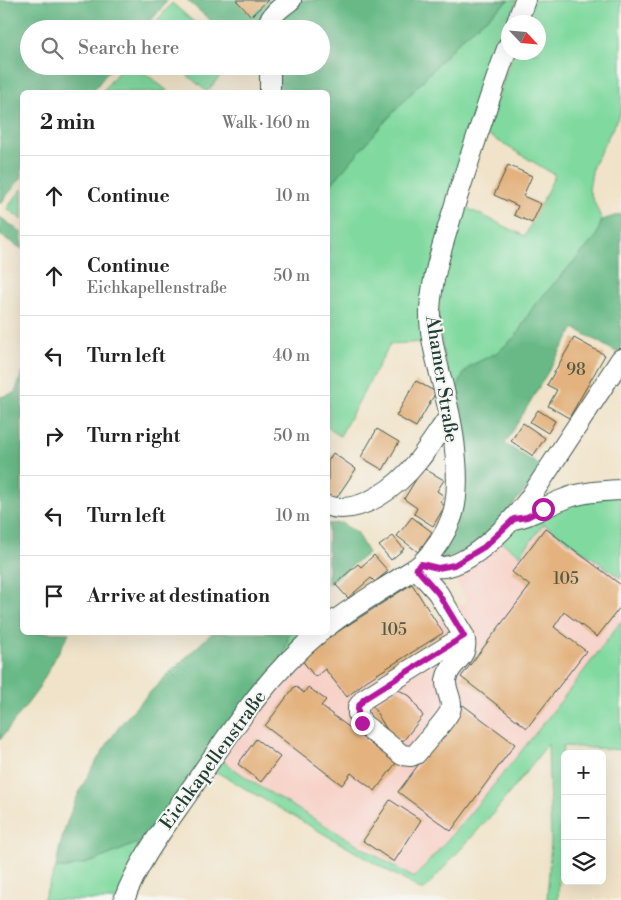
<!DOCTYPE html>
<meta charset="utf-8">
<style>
:root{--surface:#fff;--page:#f2f2f2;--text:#222;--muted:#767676;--line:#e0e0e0}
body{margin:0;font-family:"Libre Bodoni",serif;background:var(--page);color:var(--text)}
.controls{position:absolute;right:15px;bottom:15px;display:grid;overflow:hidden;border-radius:8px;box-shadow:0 5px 20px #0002}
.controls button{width:45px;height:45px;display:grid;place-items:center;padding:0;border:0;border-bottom:1px solid var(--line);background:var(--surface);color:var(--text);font:25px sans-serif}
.compass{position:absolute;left:501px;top:15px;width:45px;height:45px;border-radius:50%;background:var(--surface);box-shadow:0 5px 20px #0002;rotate:116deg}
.stop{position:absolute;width:15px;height:15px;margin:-11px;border:4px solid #b5179e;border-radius:50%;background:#fff}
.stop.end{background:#b5179e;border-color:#fff;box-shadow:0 1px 5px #0008}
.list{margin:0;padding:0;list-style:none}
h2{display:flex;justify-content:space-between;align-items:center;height:65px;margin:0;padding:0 20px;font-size:21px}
h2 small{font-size:16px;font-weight:400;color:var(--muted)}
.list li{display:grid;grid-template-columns:32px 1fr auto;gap:15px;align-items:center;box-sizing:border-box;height:80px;padding:0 20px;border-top:1px solid var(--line)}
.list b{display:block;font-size:19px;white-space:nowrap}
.list p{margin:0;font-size:16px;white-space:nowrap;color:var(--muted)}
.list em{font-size:16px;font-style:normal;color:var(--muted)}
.icon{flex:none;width:28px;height:28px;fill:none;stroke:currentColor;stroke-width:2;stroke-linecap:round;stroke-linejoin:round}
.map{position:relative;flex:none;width:621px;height:900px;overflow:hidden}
.search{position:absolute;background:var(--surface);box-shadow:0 5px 20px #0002;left:20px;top:20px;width:310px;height:55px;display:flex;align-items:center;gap:12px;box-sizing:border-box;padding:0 18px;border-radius:28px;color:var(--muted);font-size:19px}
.panel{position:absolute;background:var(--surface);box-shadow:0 5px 20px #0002;left:20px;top:90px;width:310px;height:545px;border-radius:8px}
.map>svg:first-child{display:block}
.built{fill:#f7d1c7}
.green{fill:#80d99f;stroke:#508b6a}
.forest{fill:#68b986;stroke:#447b5d}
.building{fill:#e3b27e}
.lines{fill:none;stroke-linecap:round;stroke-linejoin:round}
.minor-casing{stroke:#3e564a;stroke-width:22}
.minor{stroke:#fff;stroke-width:20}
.route{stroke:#b5179e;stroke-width:6}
.labels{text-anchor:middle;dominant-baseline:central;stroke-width:4;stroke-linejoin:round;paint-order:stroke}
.number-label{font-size:16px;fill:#505a46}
.street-label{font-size:19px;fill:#1f3d34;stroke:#f6f6f2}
</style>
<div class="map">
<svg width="621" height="900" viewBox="0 0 621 900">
<rect width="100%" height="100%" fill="#f6f6f2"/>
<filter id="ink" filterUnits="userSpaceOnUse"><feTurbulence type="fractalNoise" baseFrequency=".02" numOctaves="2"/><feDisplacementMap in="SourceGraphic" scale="10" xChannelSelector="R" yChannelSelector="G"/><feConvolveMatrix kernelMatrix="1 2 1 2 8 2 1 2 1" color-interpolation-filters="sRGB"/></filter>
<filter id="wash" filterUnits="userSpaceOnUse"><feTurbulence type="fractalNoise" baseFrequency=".0096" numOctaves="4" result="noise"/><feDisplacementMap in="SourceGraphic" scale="20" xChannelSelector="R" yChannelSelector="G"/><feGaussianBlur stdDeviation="1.12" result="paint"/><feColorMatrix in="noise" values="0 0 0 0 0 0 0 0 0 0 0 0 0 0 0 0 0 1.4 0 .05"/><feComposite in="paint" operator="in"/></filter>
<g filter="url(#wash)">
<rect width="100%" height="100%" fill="#f0e3c9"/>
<path class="built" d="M555,507L621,543V653L496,810L423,891L213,770L288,669L331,636L412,584L436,621L467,601L452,574Z"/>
<path class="green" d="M509,0H517L479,105L426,342L390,344L340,436L328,428V188L381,126L461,39Z
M532,0H621V112L593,166L589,190L602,220L596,237L533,307L516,336L498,352L470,366L464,373L454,396C448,370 440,344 438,317C435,286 454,237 463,206L525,236L555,175L485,133L513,53L538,52V22H524Z
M172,3L202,29H150Z
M123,66H136L169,92H102Z
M177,66H228L207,92Z
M22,189V220L7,208Z
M621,494V578L544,524L520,555L500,541L527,521L555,507Z
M621,621V750L563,746C559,797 561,849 558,900H547L551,841L548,744L496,810L423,891L213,770L220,759L257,785L414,878C487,796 556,710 621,621Z
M289,633H309L118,900H43L56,868H67L94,861L150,838L285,651Z"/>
<path class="forest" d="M0,0H168L144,29H29V66H113L92,92H22V177L0,204Z
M187,0H509L461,39L381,126L328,188V92H284L260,66H321V29H220Z
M621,214V349L618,353L574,328L505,444L544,468L479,545L443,559L441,555L454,531V396L464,373L470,366L498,352L516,336L533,307L596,237L602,220Z
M0,217L22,233V249L0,235Z
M22,372V632L69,633L37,691L0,740V397L15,393Z
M341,523L356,532L368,553L328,584V524Z
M212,633H289L285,651L150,838L94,861L67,868H56C62,824 80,786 104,749C110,741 115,732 121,724C149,691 181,662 212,633Z"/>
<g id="blocks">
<path class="building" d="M236,0H268L251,16Z
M508,165L532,176L523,196L541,204L532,223L514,215L518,206L494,195Z
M574,338L605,355L569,418L548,406L557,390L547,385Z
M416,381L436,392L416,427L396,416Z
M538,410L555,421L548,433L530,422Z
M523,423L545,438L533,456L511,441Z
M377,429L399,442L383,470L361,457Z
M333,453L356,469L335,500L328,495V461Z
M423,468L444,480L437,491L444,496L440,502L445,506L433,526L414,514L417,508L404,499Z
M412,517L432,532L418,552L397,536Z
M545,528L621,585V606L597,637L564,612L554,627L586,651L527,728L461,677L530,586L512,572Z
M393,536L404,549L391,560L379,546Z
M374,555L388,571L375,582L371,578L348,598L335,584L358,564L361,567Z
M412,584L443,633L366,681L347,697L325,669L315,677L301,659L331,636Z
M295,686L304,693L308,687L326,700L321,706L396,763L375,791L351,773L342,785L265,726Z
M397,689L410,696L423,716L403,741L390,735L372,705Z
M463,705L515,744L451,831L398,792Z
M256,739L280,757L261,782L238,764Z
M390,800L421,820L394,862L363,841Z"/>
</g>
</g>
<g filter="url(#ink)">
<use href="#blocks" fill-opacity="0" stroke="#3e564a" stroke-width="1"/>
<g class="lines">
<g class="minor-casing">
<path id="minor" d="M517,22L525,0
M266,29C270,15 280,8 291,0
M270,92V66
M328,506C361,516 398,486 418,461C429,447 439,431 449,417
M514,519C532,516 545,506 562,500C580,492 601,491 621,490
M421,564C428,566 436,568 444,567C474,563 511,523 529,499L621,359
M416,568L438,593L464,636L364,699L358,707V714L362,723L402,755L411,756L416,754C423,745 447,719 450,711C454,700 445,691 446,680C449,661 471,659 464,636
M328,626C350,608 376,594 400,578C407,573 416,569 422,563C434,551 445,535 451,519C463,490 454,430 446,399C440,370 429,341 430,310C432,274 445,238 455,204C472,151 489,98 508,46
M124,900C139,859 167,824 191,789C229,734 267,675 320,632"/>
</g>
<use href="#minor" class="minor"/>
</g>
</g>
<g class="lines" filter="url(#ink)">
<path class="route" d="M362,723L358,714V707L364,699L464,636L438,593L416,568L421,564L438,568L454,565L484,547L514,519L527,517L543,509"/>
</g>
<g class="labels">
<g class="number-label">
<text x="576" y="370">98</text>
<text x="566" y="579">105</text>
<text x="394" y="630">105</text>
</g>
<g class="street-label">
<text transform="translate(442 379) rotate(81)">Ahamer Straße</text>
<text transform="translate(213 760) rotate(-54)">Eichkapellenstraße</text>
</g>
</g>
</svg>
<div class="controls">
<button>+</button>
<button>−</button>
<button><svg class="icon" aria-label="layers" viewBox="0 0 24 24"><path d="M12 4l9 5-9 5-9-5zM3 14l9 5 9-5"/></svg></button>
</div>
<svg class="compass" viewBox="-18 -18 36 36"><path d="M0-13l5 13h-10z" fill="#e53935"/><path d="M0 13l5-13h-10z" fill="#767676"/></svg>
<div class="stop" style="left:543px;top:509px"></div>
<div class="stop end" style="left:362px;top:723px"></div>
<div class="search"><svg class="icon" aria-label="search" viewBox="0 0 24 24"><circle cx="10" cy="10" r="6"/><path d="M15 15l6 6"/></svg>Search here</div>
<section class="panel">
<h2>2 min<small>Walk · 160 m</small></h2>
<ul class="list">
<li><svg class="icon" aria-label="ahead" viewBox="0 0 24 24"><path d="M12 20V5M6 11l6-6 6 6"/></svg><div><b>Continue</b></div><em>10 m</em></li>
<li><svg class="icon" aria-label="ahead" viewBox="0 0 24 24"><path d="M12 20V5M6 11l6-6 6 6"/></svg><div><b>Continue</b><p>Eichkapellenstraße</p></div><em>50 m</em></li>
<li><svg class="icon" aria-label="left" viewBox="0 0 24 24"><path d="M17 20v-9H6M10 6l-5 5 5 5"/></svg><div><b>Turn left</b></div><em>40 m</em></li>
<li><svg class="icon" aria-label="right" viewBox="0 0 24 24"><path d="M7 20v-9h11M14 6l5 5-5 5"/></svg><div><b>Turn right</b></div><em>50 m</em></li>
<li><svg class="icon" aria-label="left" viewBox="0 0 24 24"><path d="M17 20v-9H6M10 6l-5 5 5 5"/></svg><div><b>Turn left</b></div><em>10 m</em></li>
<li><svg class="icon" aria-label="arrive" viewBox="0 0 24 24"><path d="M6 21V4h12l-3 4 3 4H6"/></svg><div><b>Arrive at destination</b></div></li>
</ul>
</section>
</div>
